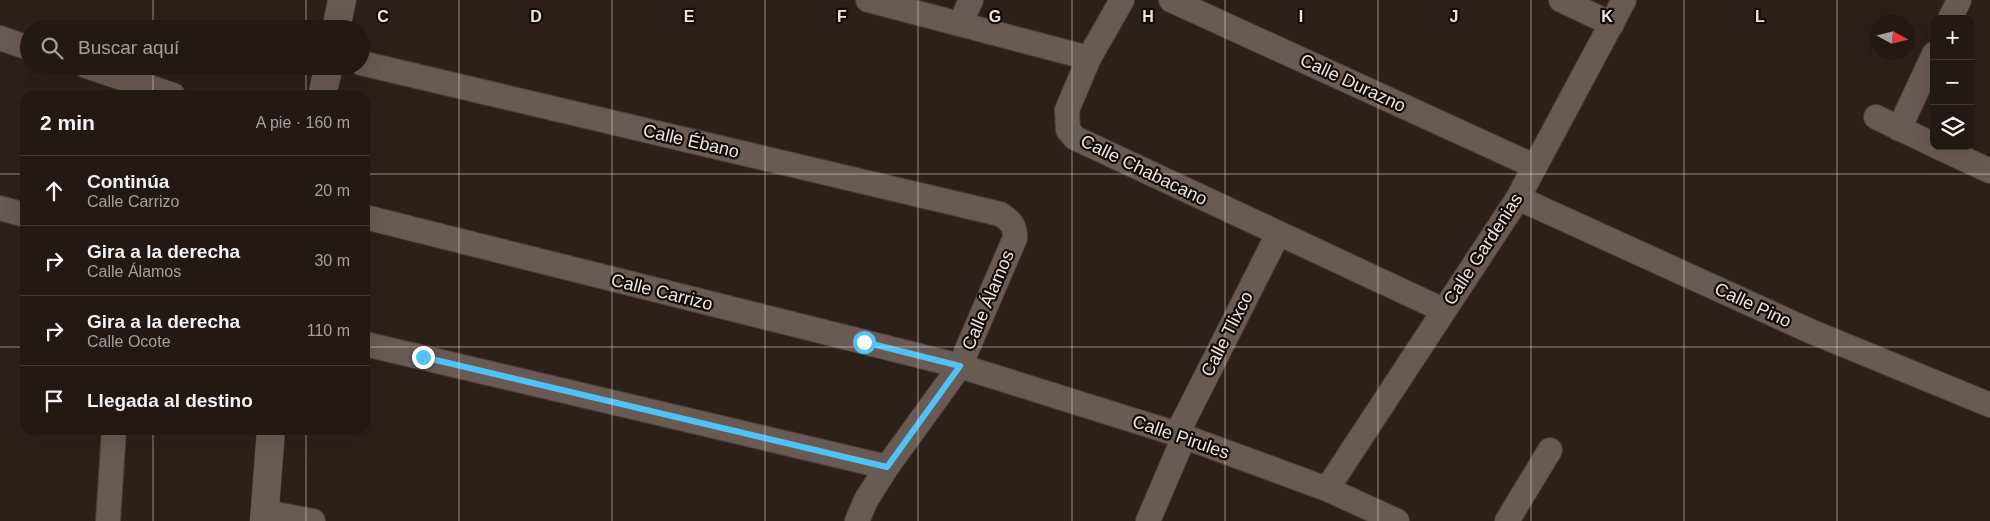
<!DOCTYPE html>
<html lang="es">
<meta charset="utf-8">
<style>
:root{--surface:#221814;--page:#2a211d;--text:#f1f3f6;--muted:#a2a0a0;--line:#3f3734}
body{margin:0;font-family:Arial,sans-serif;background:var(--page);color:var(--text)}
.controls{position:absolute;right:15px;top:15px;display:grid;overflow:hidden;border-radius:10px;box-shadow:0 5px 20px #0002}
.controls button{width:45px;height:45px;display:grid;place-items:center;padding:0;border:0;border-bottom:1px solid var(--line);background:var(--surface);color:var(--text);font:25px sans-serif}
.compass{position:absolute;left:1870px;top:15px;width:45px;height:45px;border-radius:50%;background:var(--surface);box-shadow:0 5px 20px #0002;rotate:97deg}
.stop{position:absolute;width:15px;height:15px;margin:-11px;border:4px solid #4fc3f7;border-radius:50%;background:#fff}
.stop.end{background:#4fc3f7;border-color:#fff;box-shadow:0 1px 5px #0008}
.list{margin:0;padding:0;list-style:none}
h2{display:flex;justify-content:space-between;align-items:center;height:65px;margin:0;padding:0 20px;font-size:21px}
h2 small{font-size:16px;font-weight:400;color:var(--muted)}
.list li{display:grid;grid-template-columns:32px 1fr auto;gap:15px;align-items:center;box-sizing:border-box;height:70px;padding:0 20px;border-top:1px solid var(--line)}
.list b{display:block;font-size:19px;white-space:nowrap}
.list p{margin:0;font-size:16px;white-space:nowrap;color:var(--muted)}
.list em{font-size:16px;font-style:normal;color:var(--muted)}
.icon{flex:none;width:28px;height:28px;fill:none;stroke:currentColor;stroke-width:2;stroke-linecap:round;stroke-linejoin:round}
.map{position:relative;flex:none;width:1990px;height:521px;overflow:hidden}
.search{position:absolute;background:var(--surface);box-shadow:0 5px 20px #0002;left:20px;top:20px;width:350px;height:55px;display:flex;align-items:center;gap:12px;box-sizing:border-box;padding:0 18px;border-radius:28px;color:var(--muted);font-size:19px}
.panel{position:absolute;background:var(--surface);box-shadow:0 5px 20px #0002;left:20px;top:90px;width:350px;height:345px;border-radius:15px}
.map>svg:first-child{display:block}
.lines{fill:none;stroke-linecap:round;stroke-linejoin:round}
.minor-casing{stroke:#493e3a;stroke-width:26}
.tertiary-casing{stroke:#493e3a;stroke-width:29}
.minor{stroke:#6a5a54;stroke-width:24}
.tertiary{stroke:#6a5a54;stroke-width:28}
.route{stroke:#4fc3f7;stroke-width:6}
.grid{fill:none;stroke:#ede4e0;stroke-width:1;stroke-opacity:0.55}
.labels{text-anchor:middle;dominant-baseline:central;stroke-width:4.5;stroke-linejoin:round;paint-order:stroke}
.street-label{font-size:18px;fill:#ede4e0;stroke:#110b09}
.grid-label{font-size:16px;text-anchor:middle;font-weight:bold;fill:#ede4e0;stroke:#110b09;stroke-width:4.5;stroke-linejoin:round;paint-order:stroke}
</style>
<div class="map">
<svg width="1990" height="521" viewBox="0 0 1990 521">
<rect width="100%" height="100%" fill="#2d201b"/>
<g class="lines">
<g class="minor-casing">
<path id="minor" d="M868,0L1089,58
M1122,0L1089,58L1067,110L1068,130L1075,138L1443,310
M1171,0L1534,166
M1561,0L1612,24
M1950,19L1959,0
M960,24L971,0
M0,38L29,48
M361,63L1000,214C1011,221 1015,225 1015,238L960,366L887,467L866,500L857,521
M86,66L173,95
M1876,117L1934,145
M1899,129L1934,54
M1936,146L1990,171
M1518,198L1810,331L1990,405
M0,208L25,215
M365,217L960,366L1177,434L1327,489L1397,521
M365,344L887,467
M1177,434L1278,234
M1327,489L1518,198L1624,0
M265,512L313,521
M108,521L114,430
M1148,521L1184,437
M1507,521L1550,450"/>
</g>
<g class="tertiary-casing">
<path id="tertiary" d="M336,29L342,0
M322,95L329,66
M264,521L271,430"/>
</g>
<use href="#minor" class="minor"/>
<use href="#tertiary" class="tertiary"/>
</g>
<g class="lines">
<path class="route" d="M423,357L887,467L960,366L864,342"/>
</g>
<path class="grid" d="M153,0V29M306,0V29M459,0V521M612,0V521M765,0V521M918,0V521M1072,0V521M1225,0V521M1378,0V521M1531,0V521M1684,0V521M1837,0V521M153,66V95M306,66V95M0,174H25M365,174H1990M0,347H25M365,347H1990M153,430V521M306,430V521"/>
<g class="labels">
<g class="street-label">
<text transform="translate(1353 83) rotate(25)">Calle Durazno</text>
<text transform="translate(691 141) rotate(13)">Calle Ébano</text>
<text transform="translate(1144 170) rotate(26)">Calle Chabacano</text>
<text transform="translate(1483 249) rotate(-57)">Calle Gardenias</text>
<text transform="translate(662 292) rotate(14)">Calle Carrizo</text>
<text transform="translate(988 300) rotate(-67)">Calle Álamos</text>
<text transform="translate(1753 305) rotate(25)">Calle Pino</text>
<text transform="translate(1227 334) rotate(-63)">Calle Tlixco</text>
<text transform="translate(1181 437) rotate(19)">Calle Pirules</text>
</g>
</g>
<g class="grid-label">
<text x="383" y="22">C</text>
<text x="536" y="22">D</text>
<text x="689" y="22">E</text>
<text x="842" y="22">F</text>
<text x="995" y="22">G</text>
<text x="1148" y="22">H</text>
<text x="1301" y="22">I</text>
<text x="1454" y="22">J</text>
<text x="1607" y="22">K</text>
<text x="1760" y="22">L</text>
</g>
</svg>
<div class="controls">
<button>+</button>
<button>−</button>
<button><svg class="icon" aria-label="layers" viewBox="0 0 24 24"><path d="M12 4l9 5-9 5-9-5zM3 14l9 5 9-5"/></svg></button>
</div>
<svg class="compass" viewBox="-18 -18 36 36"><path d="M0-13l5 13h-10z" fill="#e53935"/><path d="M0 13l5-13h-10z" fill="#a2a0a0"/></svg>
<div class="stop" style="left:864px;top:342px"></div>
<div class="stop end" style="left:423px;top:357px"></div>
<div class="search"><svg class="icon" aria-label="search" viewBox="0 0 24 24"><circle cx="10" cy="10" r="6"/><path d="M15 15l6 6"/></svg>Buscar aquí</div>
<section class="panel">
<h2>2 min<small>A pie · 160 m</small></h2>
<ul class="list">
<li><svg class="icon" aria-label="ahead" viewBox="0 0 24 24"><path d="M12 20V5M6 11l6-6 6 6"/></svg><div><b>Continúa</b><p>Calle Carrizo</p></div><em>20 m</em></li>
<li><svg class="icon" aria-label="right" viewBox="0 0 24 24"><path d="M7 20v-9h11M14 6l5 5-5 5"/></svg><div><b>Gira a la derecha</b><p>Calle Álamos</p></div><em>30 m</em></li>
<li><svg class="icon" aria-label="right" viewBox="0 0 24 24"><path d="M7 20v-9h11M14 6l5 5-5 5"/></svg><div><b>Gira a la derecha</b><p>Calle Ocote</p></div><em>110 m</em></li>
<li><svg class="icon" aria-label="arrive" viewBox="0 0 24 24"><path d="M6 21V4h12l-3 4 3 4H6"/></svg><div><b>Llegada al destino</b></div></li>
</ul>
</section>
</div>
